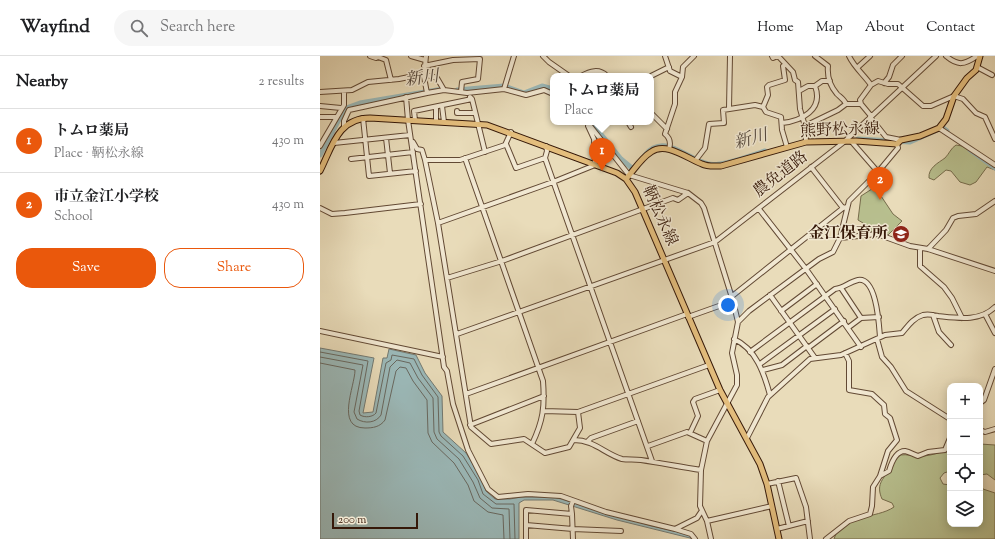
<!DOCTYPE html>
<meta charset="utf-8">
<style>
:root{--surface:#fff;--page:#f6f6f6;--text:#202124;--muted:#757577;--line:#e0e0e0;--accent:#ea580c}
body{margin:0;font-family:"Sorts Mill Goudy","Noto Serif JP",serif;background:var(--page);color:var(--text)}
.controls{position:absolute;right:12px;bottom:12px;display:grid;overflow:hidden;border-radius:8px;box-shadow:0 2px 10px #0003}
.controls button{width:36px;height:36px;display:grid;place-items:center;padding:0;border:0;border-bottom:1px solid var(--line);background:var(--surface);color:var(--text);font:20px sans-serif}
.scale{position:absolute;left:12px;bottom:10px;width:86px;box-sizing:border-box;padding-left:4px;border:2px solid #351808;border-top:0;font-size:11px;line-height:14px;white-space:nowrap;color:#351808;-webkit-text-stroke:3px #f1e8d2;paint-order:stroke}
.you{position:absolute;left:408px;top:249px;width:14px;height:14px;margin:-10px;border:3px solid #fff;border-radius:50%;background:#1a73e8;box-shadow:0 0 0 6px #1a73e833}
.badge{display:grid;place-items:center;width:26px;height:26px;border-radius:50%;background:var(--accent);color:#fff;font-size:13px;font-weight:700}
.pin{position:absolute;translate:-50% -33px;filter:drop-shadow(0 1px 2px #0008)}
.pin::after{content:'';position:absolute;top:21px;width:14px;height:12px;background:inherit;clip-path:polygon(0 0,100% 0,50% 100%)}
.popup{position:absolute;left:230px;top:17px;width:104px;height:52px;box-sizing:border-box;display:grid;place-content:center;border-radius:8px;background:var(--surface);filter:drop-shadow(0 1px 3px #0005);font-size:13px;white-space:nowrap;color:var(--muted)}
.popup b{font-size:15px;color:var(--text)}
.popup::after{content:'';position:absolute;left:50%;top:100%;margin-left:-8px;border:8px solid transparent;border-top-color:var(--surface)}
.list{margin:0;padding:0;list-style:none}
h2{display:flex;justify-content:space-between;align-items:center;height:52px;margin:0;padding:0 16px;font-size:17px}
h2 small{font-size:13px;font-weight:400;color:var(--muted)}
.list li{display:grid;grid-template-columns:26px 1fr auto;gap:12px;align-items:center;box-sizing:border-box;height:64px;padding:0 16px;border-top:1px solid var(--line)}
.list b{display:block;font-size:15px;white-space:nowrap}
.list p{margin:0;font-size:13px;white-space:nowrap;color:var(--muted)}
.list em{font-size:13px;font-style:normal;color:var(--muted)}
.actions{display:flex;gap:8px;padding:12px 16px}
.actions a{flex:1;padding:9px 0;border:1px solid var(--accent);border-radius:16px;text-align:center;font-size:14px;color:var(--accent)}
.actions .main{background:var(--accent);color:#fff}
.icon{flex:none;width:22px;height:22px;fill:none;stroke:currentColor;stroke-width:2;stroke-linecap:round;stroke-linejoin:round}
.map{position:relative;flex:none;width:675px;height:483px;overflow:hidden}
header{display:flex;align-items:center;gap:24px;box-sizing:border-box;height:56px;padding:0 20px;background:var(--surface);border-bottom:1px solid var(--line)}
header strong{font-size:19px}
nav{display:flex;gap:22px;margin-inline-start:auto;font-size:14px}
.search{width:280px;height:36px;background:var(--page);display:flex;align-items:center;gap:10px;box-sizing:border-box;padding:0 14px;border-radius:22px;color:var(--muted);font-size:15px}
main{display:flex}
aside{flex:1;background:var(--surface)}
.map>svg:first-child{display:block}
.green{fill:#b8c08f;stroke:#766c4c}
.water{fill:#9bb9b9;stroke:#727972}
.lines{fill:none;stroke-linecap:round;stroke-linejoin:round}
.shore{stroke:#686860;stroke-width:1}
.river{stroke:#9bb9b9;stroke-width:5}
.minor-casing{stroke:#624934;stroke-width:6}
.major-casing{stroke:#351808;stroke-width:7}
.minor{stroke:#f1e8d2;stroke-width:4}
.major{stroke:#e4be7d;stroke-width:5}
.labels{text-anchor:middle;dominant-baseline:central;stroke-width:3;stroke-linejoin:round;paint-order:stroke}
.street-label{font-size:16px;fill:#351808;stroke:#f1e8d2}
.poi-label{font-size:16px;font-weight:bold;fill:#351808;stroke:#f1e8d2;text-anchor:end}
.water-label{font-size:17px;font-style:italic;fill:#54483d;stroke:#f1e8d2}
</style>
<header>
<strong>Wayfind</strong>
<div class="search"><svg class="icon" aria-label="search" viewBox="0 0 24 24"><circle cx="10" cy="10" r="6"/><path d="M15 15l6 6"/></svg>Search here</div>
<nav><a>Home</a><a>Map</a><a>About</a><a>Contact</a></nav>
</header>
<main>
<aside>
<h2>Nearby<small>2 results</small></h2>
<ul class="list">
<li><span class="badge">1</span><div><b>トムロ薬局</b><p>Place · 鞆松永線</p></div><em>430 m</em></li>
<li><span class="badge">2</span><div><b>市立金江小学校</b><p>School</p></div><em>430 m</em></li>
</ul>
<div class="actions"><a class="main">Save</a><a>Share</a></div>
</aside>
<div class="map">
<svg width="675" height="483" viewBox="0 0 675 483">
<rect width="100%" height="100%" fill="#e9dcba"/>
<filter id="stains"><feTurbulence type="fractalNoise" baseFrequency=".005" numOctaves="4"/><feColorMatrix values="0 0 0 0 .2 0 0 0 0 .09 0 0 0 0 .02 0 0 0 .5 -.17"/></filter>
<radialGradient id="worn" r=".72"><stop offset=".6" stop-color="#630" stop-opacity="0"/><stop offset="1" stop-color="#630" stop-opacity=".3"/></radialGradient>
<path class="green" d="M636,89L642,90L675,111V114L667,111L656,126L650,129L640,126L631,115L626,114L614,124L609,122C608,112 618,107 625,102C629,98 631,92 636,89Z
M555,131L573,158L582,165L568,179L560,176H543V167L538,164L541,140Z
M660,388L675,389V424L667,418L660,419Z
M630,389V415L624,417L620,422L623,428L630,429V468H660V428L663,433L675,437V483H514C521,458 557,463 574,451L572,447L562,443C556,429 562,424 570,413C573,408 575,402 581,399C587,398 591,400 597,400C606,401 625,397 630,389Z"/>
<path class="water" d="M0,292L54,302L43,357L53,356L63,302H67L69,293L96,299L105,317L122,340L123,376L146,397L162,423L166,435L175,443H190L201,441H234L332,470L368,478L374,483L297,464L233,444H204L199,447V483H0Z"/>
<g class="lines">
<path class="shore" d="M0,296L48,305L39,355L40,359C45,362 53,361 56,357L66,307L71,304L72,299L94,303L102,319L118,341L119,376L121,380L143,400L158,424L163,438L176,448H194L195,483
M0,301L43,309L34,356L37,363C45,368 56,367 61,359L70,311L77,304L90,307L98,322L113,342L114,376L117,383L139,403L153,426L160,442L172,452L189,453L190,483
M0,307L35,314C35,330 15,372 45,372C53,372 60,371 65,364L76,315L80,311L86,312L93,325L107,344L108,377L112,386L134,407L148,429L154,445L168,456L183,459L184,483"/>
<path class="river" d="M137,34L184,30L204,37L222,30L233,33
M271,66L301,103L313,113L316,110
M622,71L627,75
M538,83L590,86L617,74
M650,94L675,112
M0,99L23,56L29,51L40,47L123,33
M325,99C344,76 366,103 388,108C402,111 431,99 445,95"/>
<g class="minor-casing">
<path id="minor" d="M50,0L56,2L58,1L66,4L71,24
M91,0L105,4
M106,0L104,21L107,37
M223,0L229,6L249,20
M345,0L350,15L362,21
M452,0L453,2L458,0
M458,0L473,16L475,24L478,26L480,53L485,70
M495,0L508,10C507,20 510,30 517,38C520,41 524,43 526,48
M529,0C534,11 544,19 551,29
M626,0C638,10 644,9 657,0
M104,10L133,4L160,3L158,23L142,26L141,36
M538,11L550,0
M657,11L672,19
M261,20C270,15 279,12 287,20
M331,20L349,11
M564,27L569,21L573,9L582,0
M184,33L194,0
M479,35L488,30H495L502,25H510
M0,36L32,34L48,26L79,23L104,18L117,22L124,34
M86,41L88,64L124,311L127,315L133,348L148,394L168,433L178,441L208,438L241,440L286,456L355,473L377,462L381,456
M150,41L152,43L165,96
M541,48L540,44L551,29L558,25L568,28H578L603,50H611L634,40L643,43L656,57L665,61L675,83
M0,50L21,52
M122,50L124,66
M443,51L446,56L461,61L462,74L467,91
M409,52L410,0
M137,55V57H155
M331,57L347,73
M0,61H16
M550,61L566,81L581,84
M43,62L49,120L96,115
M95,64L94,55L152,43
M116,65V52
M267,66L309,119L368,137L381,147L384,152L413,245L418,266L412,297L417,319V329L387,385L381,414L380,450L387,465L391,483
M308,66L311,71
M462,67C481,65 504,54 495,30
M24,70V65L29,54L107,37L124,34L147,37L184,33L206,39L224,34L233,38
M619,72L675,109
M66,82L70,117
M531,85L558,116
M93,86L97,93L102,94L105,104L118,167L151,371L171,388L204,383L225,397L249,391L260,372L258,356
M486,86L485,70L518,54L526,48H541L551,60
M14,87L90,79
M186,88L196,112L225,102
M0,90L24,49V35
M226,90L227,95L225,102L332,405
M349,93C351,87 350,82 345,78L355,48V36L362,21L363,11L374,0
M145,102L223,325C225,351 223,365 212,388
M31,103L93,96
M105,104H140L185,89L191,76
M375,105L385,92L389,68L404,67L403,54L435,49L443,51L448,39L447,31L449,29L465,24L463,10L465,9
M491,111L523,152
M0,152L12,158L25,157L101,148
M439,153L486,213L541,291
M118,167L233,126L275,109L274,83L268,70L269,69
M520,182L557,178L590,190L608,193L675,215
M600,193V210L624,231L632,242L642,262
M608,193L626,174L633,162L638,160L656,158L675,145
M127,222L182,205L353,142L358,144L368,137
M521,232L541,262
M450,239L495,302
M411,241L523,152L527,151
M461,255L497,228
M665,258L675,277
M613,259L619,276L631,289
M368,261L413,245
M418,266L429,255L499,203L513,196L520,182L529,145L558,116L578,92L577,88
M529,271L541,262L559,261
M0,275L123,301
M137,278L395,186L524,86L616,0
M414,283C436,293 444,317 450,339
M557,283L562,301L571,311L586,335L630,363
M488,292L524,265
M430,296L515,233C524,232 529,226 538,224C557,221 559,270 560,281
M440,308L515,253
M443,314L462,309L487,290
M146,338L367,258
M660,347L664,344L675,313
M224,355L258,356L389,309
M150,369L224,340
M660,374L665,376L675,373
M370,377L378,360L373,346L375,343L400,334
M427,382L448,341L490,303L521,299L565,279L582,277C588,270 593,262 603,259C607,258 614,259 618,260C637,262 660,266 675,251
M254,384C274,384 285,398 302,403C308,404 315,403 321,404C341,407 361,411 381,414
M268,385L271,382L318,365
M328,390L367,376L387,385
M560,420L569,415C571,408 576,395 585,395C590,396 594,399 598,400L608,396L625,394L630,382
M458,425L469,470
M447,428L476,422L486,451L490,483
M252,458L253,483
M387,465L452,450
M206,469L253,473L301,475
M355,473L371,478L375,483
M457,473L488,465
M206,483V454L252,458L251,450L253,445
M506,483L529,465L550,458L552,450L553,431L560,420L568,395L577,384L570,362L565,358L564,349L552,338L529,334V305L525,297"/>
</g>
<g class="major-casing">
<path id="major" d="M0,115C12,91 18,62 50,62L167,69L297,117L306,123L315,136L400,334L440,408L447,428L459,483
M306,123C314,114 321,102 331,96C346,85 368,103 382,108C388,111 394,110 401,110L486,86L536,85L577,88L581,84L600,80L619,72L626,63L634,40L647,22L656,14L660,0"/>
</g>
<use href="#minor" class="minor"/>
<use href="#major" class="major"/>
</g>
<defs>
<g id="school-disc" transform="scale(0.9)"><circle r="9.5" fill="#8f2418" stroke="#f1e8d2"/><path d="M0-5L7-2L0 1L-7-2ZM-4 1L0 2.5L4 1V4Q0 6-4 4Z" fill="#fff"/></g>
</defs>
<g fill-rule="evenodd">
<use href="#school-disc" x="581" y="178"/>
</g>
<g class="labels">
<g class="street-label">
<text transform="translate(520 75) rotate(-2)">熊野松永線</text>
<text transform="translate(461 119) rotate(-38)">農免道路</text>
<text transform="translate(339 160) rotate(66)">鞆松永線</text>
</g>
<g class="poi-label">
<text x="568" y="178">金江保育所</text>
</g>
<g class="water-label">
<text transform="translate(102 23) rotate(-7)">新川</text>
<text transform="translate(431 84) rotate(-15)">新川</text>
</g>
</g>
<rect width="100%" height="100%" filter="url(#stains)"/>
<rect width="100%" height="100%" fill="url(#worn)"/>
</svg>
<div class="controls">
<button>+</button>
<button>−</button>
<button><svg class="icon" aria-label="locate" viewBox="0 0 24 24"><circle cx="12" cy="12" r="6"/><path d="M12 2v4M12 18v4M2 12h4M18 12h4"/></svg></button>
<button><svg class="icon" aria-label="layers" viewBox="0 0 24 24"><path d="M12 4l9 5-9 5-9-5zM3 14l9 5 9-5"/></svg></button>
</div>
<div class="scale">200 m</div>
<div class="you"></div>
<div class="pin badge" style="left:282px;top:115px">1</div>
<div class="popup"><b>トムロ薬局</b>Place</div>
<div class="pin badge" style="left:560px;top:144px">2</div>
</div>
</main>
